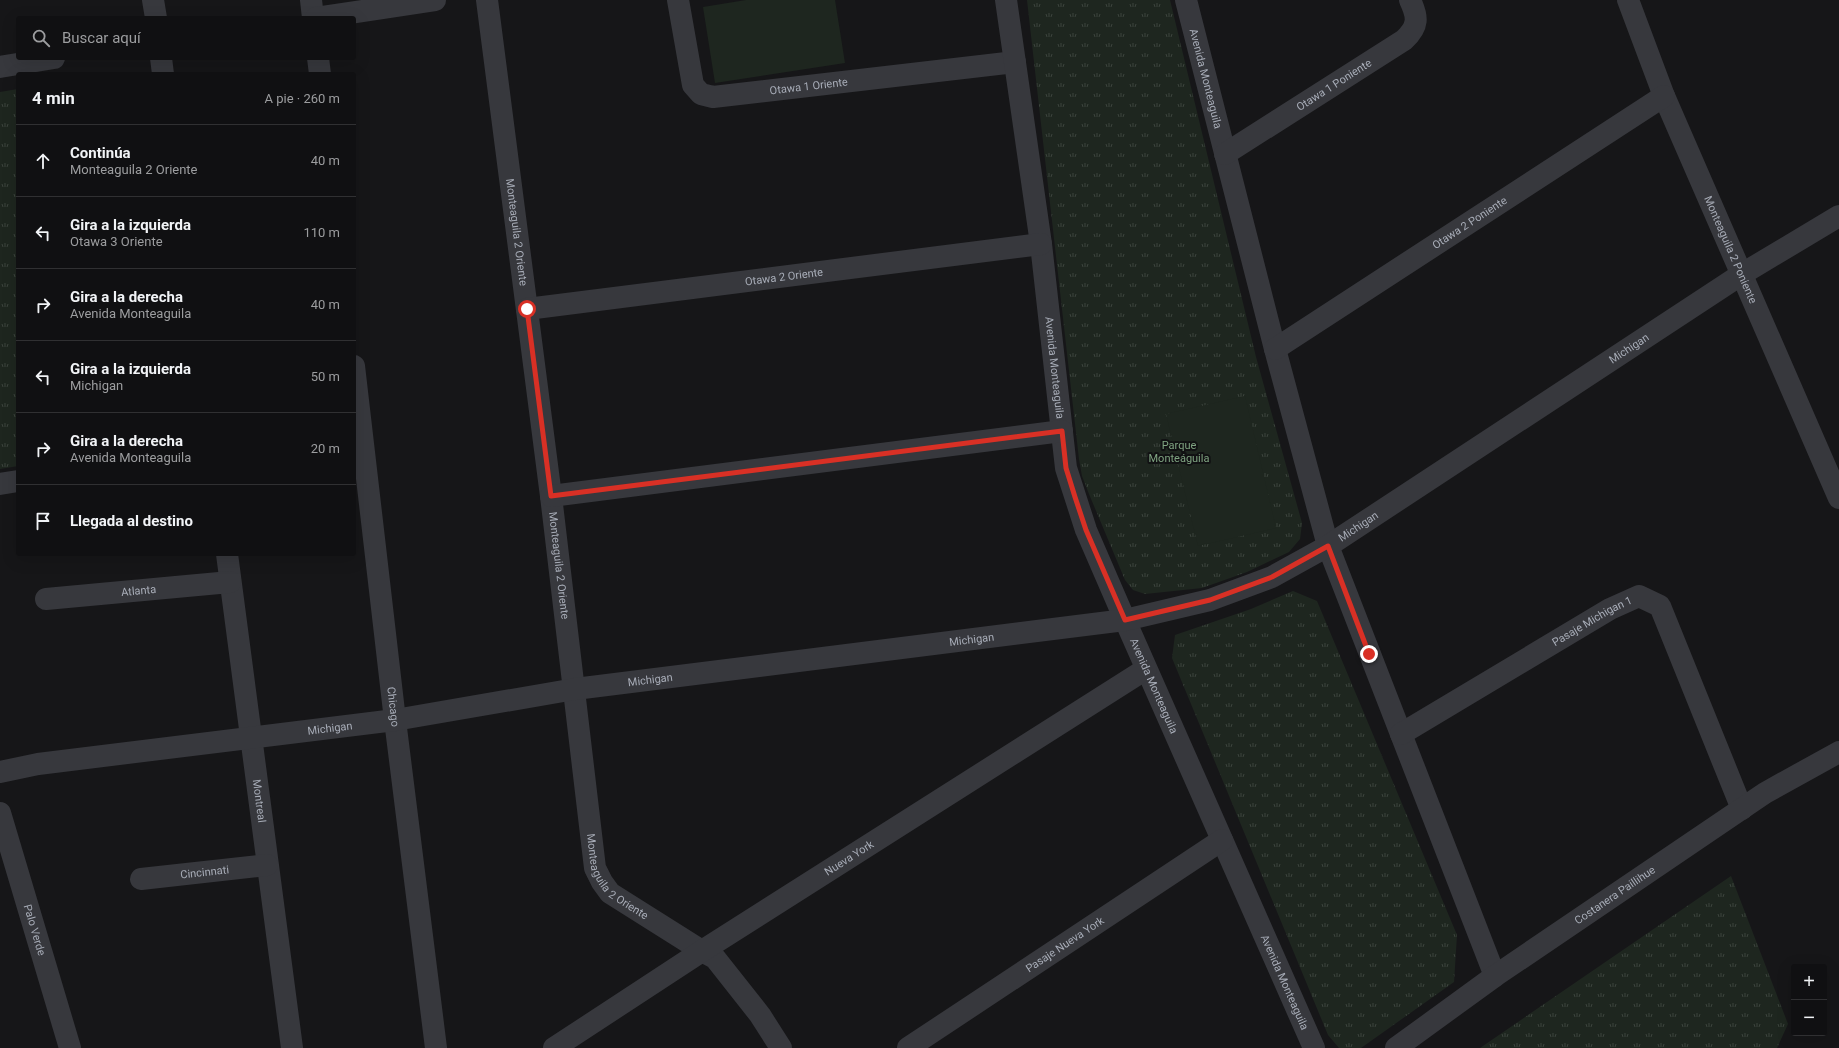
<!DOCTYPE html>
<html lang="es">
<meta charset="utf-8">
<style>
:root{--surface:#101012;--page:#1e1e20;--text:#f1f3f6;--muted:#9c9d9f;--line:#303032}
body{margin:0;font-family:Roboto,sans-serif;background:var(--page);color:var(--text)}
.controls{position:absolute;right:12px;bottom:12px;display:grid;overflow:hidden;border-radius:4px;box-shadow:0 4px 16px #0002}
.controls button{width:36px;height:36px;display:grid;place-items:center;padding:0;border:0;border-bottom:1px solid var(--line);background:var(--surface);color:var(--text);font:20px sans-serif}
.stop{position:absolute;width:12px;height:12px;margin:-9px;border:3px solid #d93025;border-radius:50%;background:#fff}
.stop.end{background:#d93025;border-color:#fff;box-shadow:0 1px 4px #0008}
.list{margin:0;padding:0;list-style:none}
h2{display:flex;justify-content:space-between;align-items:center;height:52px;margin:0;padding:0 16px;font-size:17px}
h2 small{font-size:13px;font-weight:400;color:var(--muted)}
.list li{display:grid;grid-template-columns:26px 1fr auto;gap:12px;align-items:center;box-sizing:border-box;height:72px;padding:0 16px;border-top:1px solid var(--line)}
.list b{display:block;font-size:15px;white-space:nowrap}
.list p{margin:0;font-size:13px;white-space:nowrap;color:var(--muted)}
.list em{font-size:13px;font-style:normal;color:var(--muted)}
.icon{flex:none;width:22px;height:22px;fill:none;stroke:currentColor;stroke-width:2;stroke-linecap:round;stroke-linejoin:round}
.map{position:relative;flex:none;width:1839px;height:1048px;overflow:hidden}
.search{position:absolute;background:var(--surface);box-shadow:0 4px 16px #0002;left:16px;top:16px;width:340px;height:44px;display:flex;align-items:center;gap:10px;box-sizing:border-box;padding:0 14px;border-radius:4px;color:var(--muted);font-size:15px}
.panel{position:absolute;background:var(--surface);box-shadow:0 4px 16px #0002;left:16px;top:72px;width:340px;height:484px;border-radius:4px}
.map>svg:first-child{display:block}
.park{fill:url(#park-tufts)}
.garden{fill:#1e261f}
.lines{fill:none;stroke-linecap:round;stroke-linejoin:round}
.minor{stroke:#37383d;stroke-width:22}
.route{stroke:#d93025;stroke-width:5}
.labels{text-anchor:middle;dominant-baseline:central;stroke-width:4;stroke-linejoin:round;paint-order:stroke}
.street-label{font-size:11px;fill:#a8adb8;stroke:#111113}
.park-label{font-size:11px;fill:#7fa381;stroke:#111113}
</style>
<div class="map">
<svg width="1839" height="1048" viewBox="0 0 1839 1048">
<defs>
<pattern id="park-tufts" width="24" height="20" patternUnits="userSpaceOnUse"><rect width="24" height="20" fill="#1e261f"/><path d="M3 7l-1-3M5 7V3M7 7l1-3M15 17l-1-3M17 17v-4M19 17l1-3" fill="none" stroke="#3c433d"/></pattern>
</defs>
<rect width="100%" height="100%" fill="#161618"/>
<path class="park" d="M1027,0H1170L1256,357L1302,523L1300,539L1289,552L1247,572L1202,588L1145,594L1133,590L1125,580L1089,494L1082,476L1079,459Z
M18,89V466L0,469V92Z
M1293,591L1317,601L1457,935L1454,982L1361,1048H1339L1328,1035L1172,658L1175,635L1251,609Z
M1731,876L1788,1024L1777,1048H1480Z"/>
<path class="garden" d="M746,0H835L845,63L715,83L703,7Z
M1245,396L1276,528L1198,546L1166,414Z"/>
<g class="lines">
<g class="minor">
<path d="M153,0L156,18"/>
<path d="M311,0L313,18"/>
<path id="s1" d="M487,0L551,496L595,868L602,882L610,893L702,951L715,958L760,1015L781,1048"/>
<path id="s2" d="M678,0L693,85L701,94L713,97L1015,62"/>
<path id="s3" d="M1006,0L1041,244L1066,468L1086,530L1125,620L1314,1048"/>
<path id="s4" d="M1186,0L1275,349L1328,546L1495,976"/>
<path id="s5" d="M1628,0L1664,96L1839,498"/>
<path d="M316,18L435,0"/>
<path d="M161,58L163,74"/>
<path d="M318,58L320,74"/>
<path d="M0,67L54,58"/>
<path id="s6" d="M1225,154L1404,40C1419,26 1418,17 1410,0"/>
<path id="s7" d="M527,309L1041,244"/>
<path id="s8" d="M1275,349L1664,96"/>
<path id="s9" d="M354,366L395,720L436,1048"/>
<path d="M0,484L18,481"/>
<path d="M551,496L1062,431"/>
<path id="s10" d="M227,554L292,1048"/>
<path id="s11" d="M46,599L230,582"/>
<path id="s12" d="M1401,734L1610,609L1639,596L1660,606L1742,809"/>
<path id="s13" d="M0,772L38,764L395,720L575,689L1125,620L1210,600L1272,577L1328,546L1742,274L1839,216"/>
<path id="s14" d="M0,813L70,1048"/>
<path id="s15" d="M141,879L267,865"/>
<path id="s16" d="M554,1048L702,951L1146,669"/>
<path id="s17" d="M908,1048L1222,840"/>
<path id="s18" d="M1396,1048L1495,976L1765,793L1839,752"/>
</g>
</g>
<g class="lines">
<path class="route" d="M527,309L551,496L1062,431L1066,468L1075,497L1086,530L1125,620L1210,600L1272,577L1328,546L1369,654"/>
</g>
<g class="labels">
<g class="street-label">
<text stroke="none"><textPath href="#s4" startOffset="81">Avenida Monteaguila</textPath></text>
<text stroke="none"><textPath href="#s2" startOffset="207">Otawa 1 Oriente</textPath></text>
<text stroke="none"><textPath href="#s6" startOffset="129">Otawa 1 Poniente</textPath></text>
<text stroke="none"><textPath href="#s8" startOffset="232">Otawa 2 Poniente</textPath></text>
<text stroke="none"><textPath href="#s1" startOffset="234">Monteaguila 2 Oriente</textPath></text>
<text stroke="none"><textPath href="#s5" startOffset="270">Monteaguila 2 Poniente</textPath></text>
<text stroke="none"><textPath href="#s7" startOffset="259">Otawa 2 Oriente</textPath></text>
<text stroke="none"><textPath href="#s13" startOffset="1713">Michigan</textPath></text>
<text stroke="none"><textPath href="#s3" startOffset="371">Avenida Monteaguila</textPath></text>
<text stroke="none"><textPath href="#s13" startOffset="1389">Michigan</textPath></text>
<text stroke="none"><textPath href="#s1" startOffset="570">Monteaguila 2 Oriente</textPath></text>
<text stroke="none"><textPath href="#s11" startOffset="93">Atlanta</textPath></text>
<text stroke="none"><textPath href="#s12" startOffset="222">Pasaje Michigan 1</textPath></text>
<text stroke="none"><textPath href="#s13" startOffset="981">Michigan</textPath></text>
<text stroke="none"><textPath href="#s13" startOffset="657">Michigan</textPath></text>
<text stroke="none"><textPath href="#s3" startOffset="707">Avenida Monteaguila</textPath></text>
<text stroke="none"><textPath href="#s9" startOffset="343">Chicago</textPath></text>
<text stroke="none"><textPath href="#s13" startOffset="333">Michigan</textPath></text>
<text stroke="none"><textPath href="#s10" startOffset="249">Montreal</textPath></text>
<text stroke="none"><textPath href="#s16" startOffset="351">Nueva York</textPath></text>
<text stroke="none"><textPath href="#s15" startOffset="64">Cincinnati</textPath></text>
<text stroke="none"><textPath href="#s1" startOffset="894">Monteaguila 2 Oriente</textPath></text>
<text stroke="none"><textPath href="#s18" startOffset="267">Costanera Paillihue</textPath></text>
<text stroke="none"><textPath href="#s14" startOffset="122">Palo Verde</textPath></text>
<text stroke="none"><textPath href="#s17" startOffset="188">Pasaje Nueva York</textPath></text>
<text stroke="none"><textPath href="#s3" startOffset="1031">Avenida Monteaguila</textPath></text>
</g>
<g class="park-label">
<text x="1179" y="445">Parque<tspan x="1179" dy="13">Monteáguila</tspan></text>
</g>
</g>
</svg>
<div class="controls">
<button>+</button>
<button>−</button>
</div>
<div class="stop" style="left:527px;top:309px"></div>
<div class="stop end" style="left:1369px;top:654px"></div>
<div class="search"><svg class="icon" aria-label="search" viewBox="0 0 24 24"><circle cx="10" cy="10" r="6"/><path d="M15 15l6 6"/></svg>Buscar aquí</div>
<section class="panel">
<h2>4 min<small>A pie · 260 m</small></h2>
<ul class="list">
<li><svg class="icon" aria-label="ahead" viewBox="0 0 24 24"><path d="M12 20V5M6 11l6-6 6 6"/></svg><div><b>Continúa</b><p>Monteaguila 2 Oriente</p></div><em>40 m</em></li>
<li><svg class="icon" aria-label="left" viewBox="0 0 24 24"><path d="M17 20v-9H6M10 6l-5 5 5 5"/></svg><div><b>Gira a la izquierda</b><p>Otawa 3 Oriente</p></div><em>110 m</em></li>
<li><svg class="icon" aria-label="right" viewBox="0 0 24 24"><path d="M7 20v-9h11M14 6l5 5-5 5"/></svg><div><b>Gira a la derecha</b><p>Avenida Monteaguila</p></div><em>40 m</em></li>
<li><svg class="icon" aria-label="left" viewBox="0 0 24 24"><path d="M17 20v-9H6M10 6l-5 5 5 5"/></svg><div><b>Gira a la izquierda</b><p>Michigan</p></div><em>50 m</em></li>
<li><svg class="icon" aria-label="right" viewBox="0 0 24 24"><path d="M7 20v-9h11M14 6l5 5-5 5"/></svg><div><b>Gira a la derecha</b><p>Avenida Monteaguila</p></div><em>20 m</em></li>
<li><svg class="icon" aria-label="arrive" viewBox="0 0 24 24"><path d="M6 21V4h12l-3 4 3 4H6"/></svg><div><b>Llegada al destino</b></div></li>
</ul>
</section>
</div>
